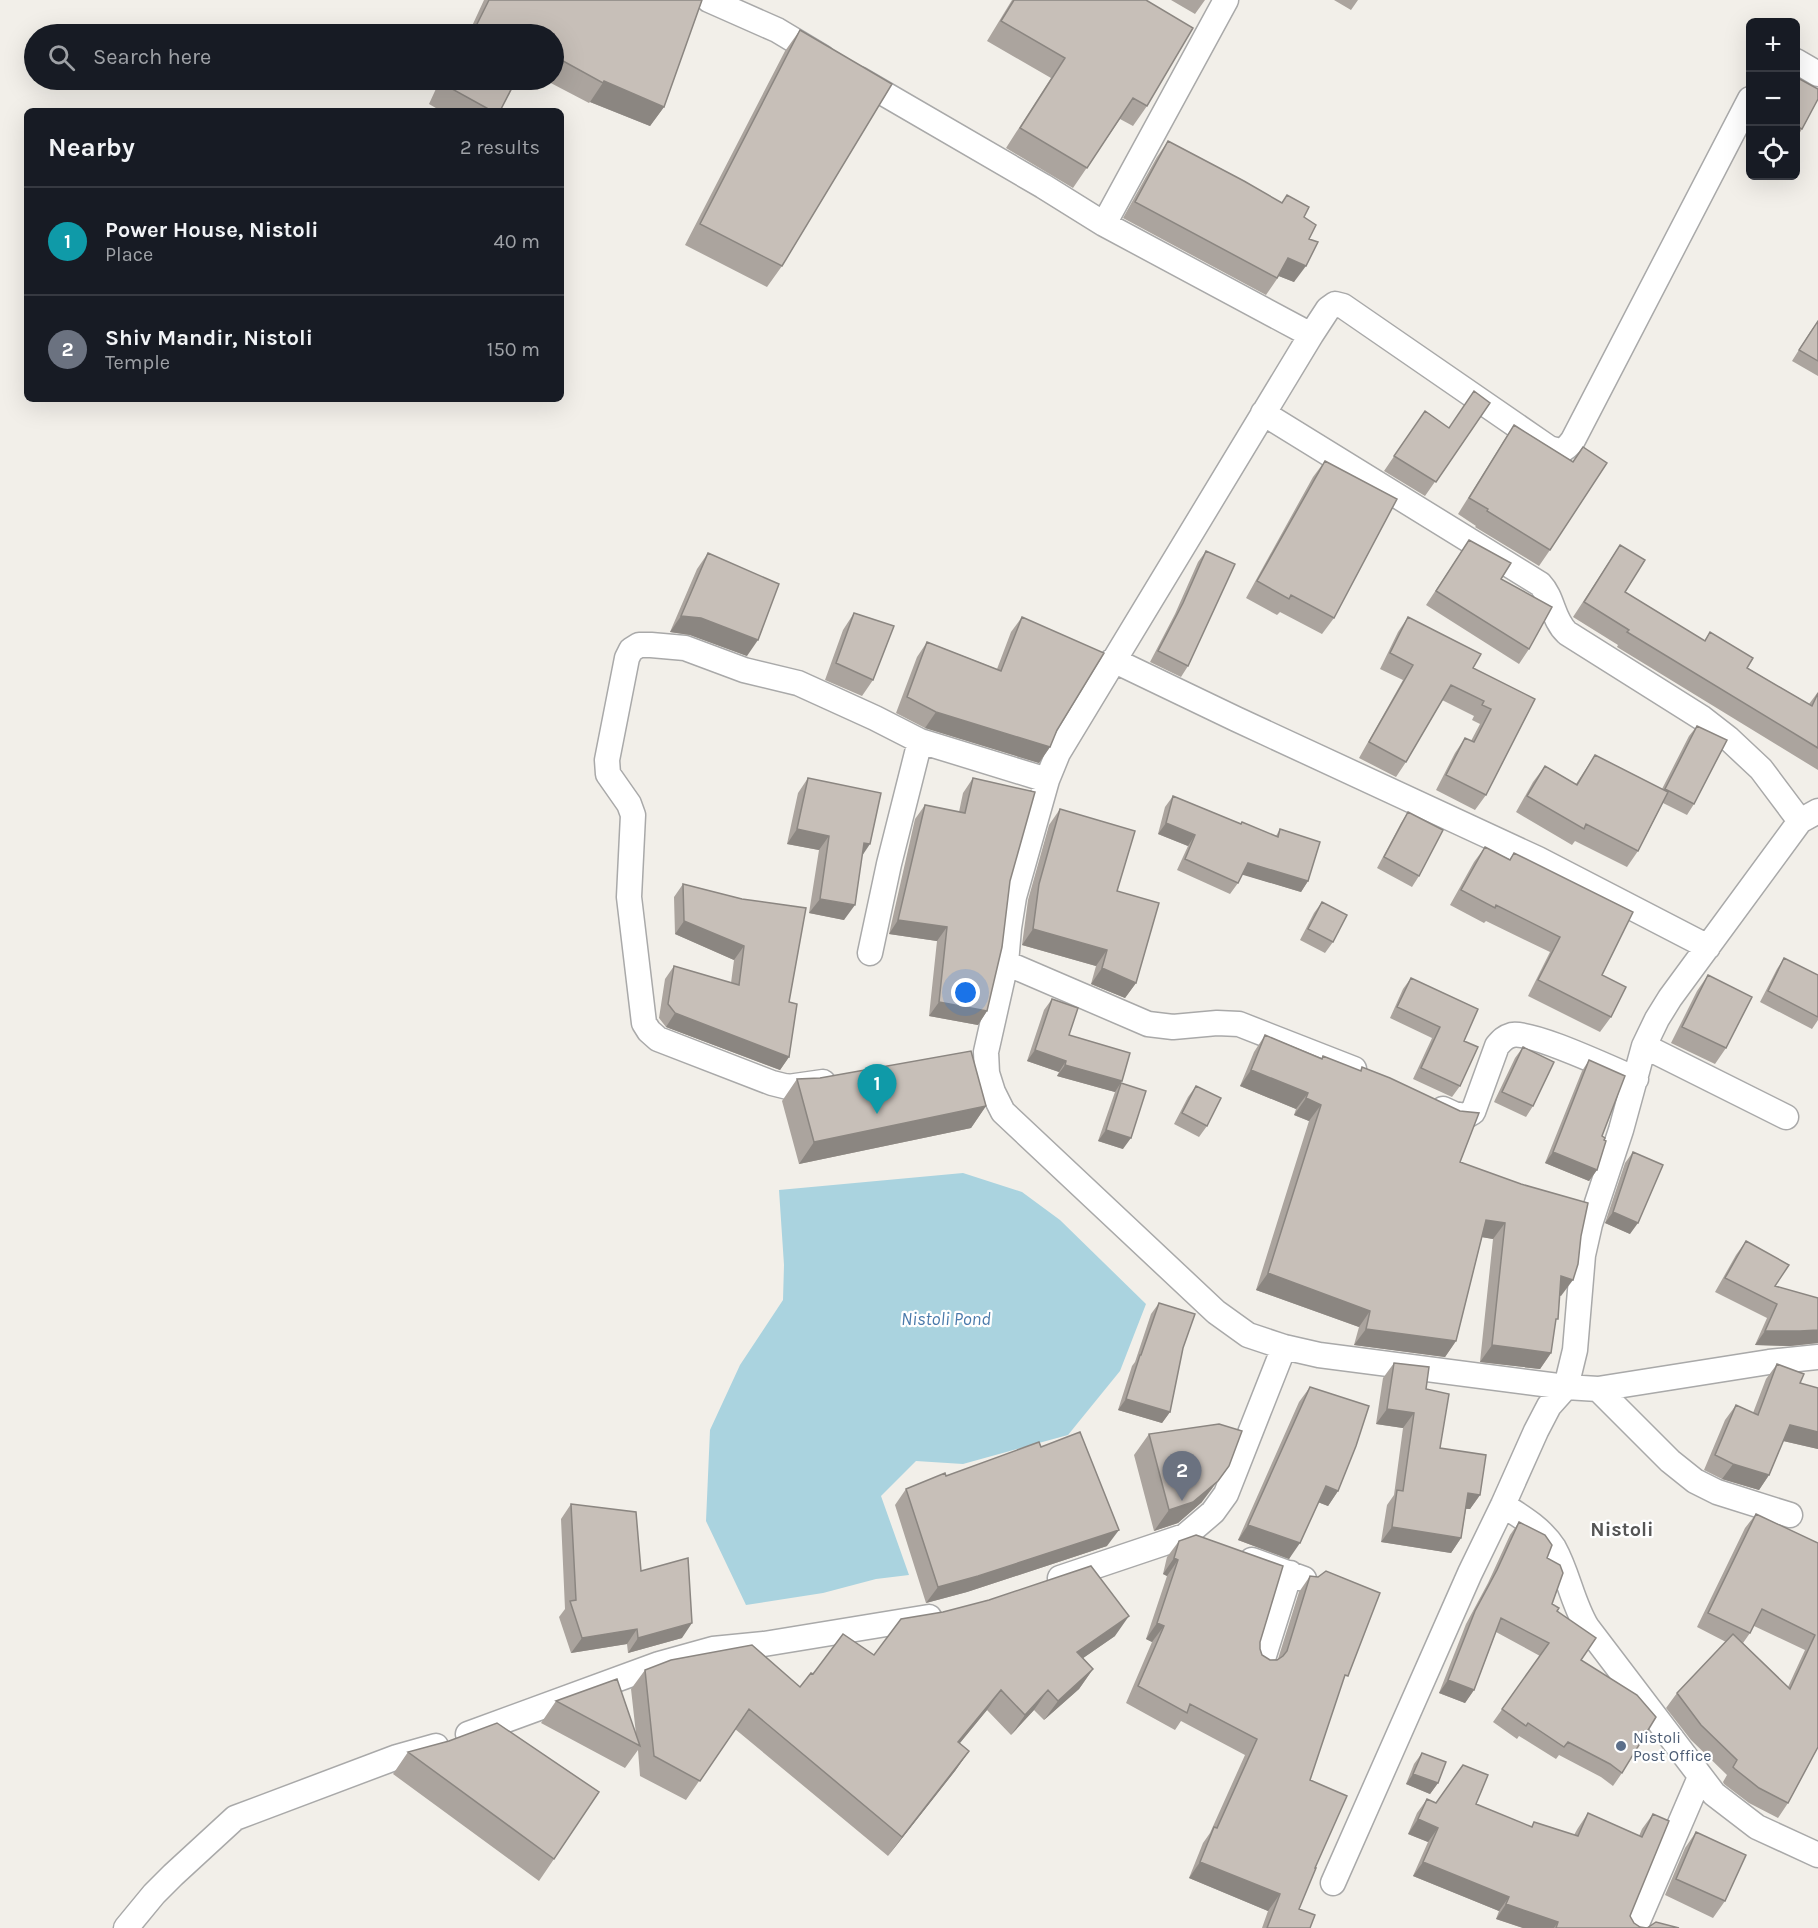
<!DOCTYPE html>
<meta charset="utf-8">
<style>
:root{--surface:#171b24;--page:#20242c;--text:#f1f3f6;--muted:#9ea1a6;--line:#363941;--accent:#d40000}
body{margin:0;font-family:Karla,sans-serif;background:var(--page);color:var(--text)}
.controls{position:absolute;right:18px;top:18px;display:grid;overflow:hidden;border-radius:9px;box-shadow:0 6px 24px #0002}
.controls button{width:54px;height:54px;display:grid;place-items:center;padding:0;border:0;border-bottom:2px solid var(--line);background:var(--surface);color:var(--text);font:30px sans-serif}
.you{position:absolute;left:966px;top:993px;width:21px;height:21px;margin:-15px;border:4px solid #fff;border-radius:50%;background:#1a73e8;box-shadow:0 0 0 9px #1a73e833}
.badge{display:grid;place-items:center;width:39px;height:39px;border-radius:50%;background:var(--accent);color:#fff;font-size:20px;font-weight:700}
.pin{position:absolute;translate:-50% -50px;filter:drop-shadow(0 2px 3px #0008)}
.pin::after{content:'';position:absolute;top:32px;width:21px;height:18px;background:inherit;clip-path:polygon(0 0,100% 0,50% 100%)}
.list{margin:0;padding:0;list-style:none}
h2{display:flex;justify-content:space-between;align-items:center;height:78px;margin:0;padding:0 24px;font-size:26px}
h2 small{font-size:20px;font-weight:400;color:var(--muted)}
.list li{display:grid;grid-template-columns:39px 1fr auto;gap:18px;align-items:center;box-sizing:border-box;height:108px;padding:0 24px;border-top:2px solid var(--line)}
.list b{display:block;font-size:22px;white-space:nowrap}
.list p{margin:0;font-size:20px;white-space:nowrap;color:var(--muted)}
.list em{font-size:20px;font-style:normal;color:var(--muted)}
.icon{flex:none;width:33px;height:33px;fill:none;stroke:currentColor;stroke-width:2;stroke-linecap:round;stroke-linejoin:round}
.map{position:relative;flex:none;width:1818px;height:1928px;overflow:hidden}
.search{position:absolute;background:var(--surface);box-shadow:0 6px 24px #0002;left:24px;top:24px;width:540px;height:66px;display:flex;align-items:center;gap:15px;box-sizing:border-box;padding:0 21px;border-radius:33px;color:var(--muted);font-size:22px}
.panel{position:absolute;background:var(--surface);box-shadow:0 6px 24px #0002;left:24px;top:108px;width:540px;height:294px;border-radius:9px}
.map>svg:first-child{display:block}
.water{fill:#aad3df}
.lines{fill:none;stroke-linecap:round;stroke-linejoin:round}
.street-casing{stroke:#a9a9a9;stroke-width:27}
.street{stroke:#fff;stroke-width:24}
.wall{fill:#aba49e;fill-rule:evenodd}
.shaded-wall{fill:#8b8681}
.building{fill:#c7bfb8;stroke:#8b8681;stroke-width:1.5}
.service-dot{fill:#5c6f8a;stroke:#fff;stroke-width:2}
.labels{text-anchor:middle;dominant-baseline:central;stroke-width:4.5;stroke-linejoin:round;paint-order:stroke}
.service-label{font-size:16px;fill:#4e5e75;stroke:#fff;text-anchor:start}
.water-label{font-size:18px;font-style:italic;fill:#4a7aab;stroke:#fff}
.quarter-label{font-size:20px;font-weight:bold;fill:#555;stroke:#fff}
</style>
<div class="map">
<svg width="1818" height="1928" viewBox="0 0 1818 1928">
<rect width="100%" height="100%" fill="#f2efe9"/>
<path class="water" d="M963,1173L1022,1192L1060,1220L1146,1304L1120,1371L1068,1435L963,1464L916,1461L881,1496L909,1575L876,1579L823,1593L746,1605L706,1521L710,1430L740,1365L783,1300L784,1265L779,1190Z"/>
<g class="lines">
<g class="street-casing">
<path id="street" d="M709,0L777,30L822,57
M1796,61L1818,74
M859,79L1043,186L1104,224L1311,335L1058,753L1047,780L1014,897L1009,928L1006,963L986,1052L987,1073L993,1092L1003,1112L1216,1312L1248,1335L1284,1347L1319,1355L1566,1387L1598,1389L1769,1362L1818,1357
M1104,224L1226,0
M1311,335L1328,309L1335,304L1343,306L1549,448C1561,452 1565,451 1573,440L1750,99
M1263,413L1540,584C1554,599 1552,619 1567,633L1702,718L1729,739L1761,769L1800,821
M1113,660L1236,719L1538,859L1708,947
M870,953L889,864L920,741
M1006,963L1148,1024L1173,1027L1217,1023L1239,1024L1354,1069
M1644,1046L1786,1117
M823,1082L788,1087L772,1083L658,1039L649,1031L644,1023L629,897L633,815L629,804L608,774L607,760L627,658L631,650L639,645H651L685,648L744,670L798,683L875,718L920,741L1047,780
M1443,1109L1454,1114L1466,1116L1473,1112L1497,1046C1502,1040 1505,1037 1512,1035C1532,1031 1614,1070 1636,1079
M1598,1389L1670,1461L1695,1481L1717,1492L1790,1515
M1503,1505C1522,1517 1542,1529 1554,1548C1568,1573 1572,1602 1587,1627L1714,1794L1757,1827L1818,1855
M1252,1560L1304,1579
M1060,1578L1185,1536L1213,1512L1226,1494L1284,1347
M1262,1662L1290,1573
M468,1734L659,1664L713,1649L764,1644L929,1617
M1333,1883L1470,1573L1503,1505L1536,1431L1549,1406L1566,1387L1575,1350L1583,1255L1590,1224L1621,1130L1644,1046L1657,1019L1670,998L1800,821L1818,811
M126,1928L154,1894L173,1875L235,1818L397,1757L436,1746
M1635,1928L1700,1777"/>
</g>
<use href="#street" class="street"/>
</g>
<path class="wall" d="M484,0H702L664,107L650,126L590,102L589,103L545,80H554V34H463L469,25L472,26Z
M1012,0H1146L1147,106L1133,126L1120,119L1073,188L1006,148L1051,78L987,41Z
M1171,0H1205L1195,14Z
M1334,0H1358L1351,10Z
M800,30L782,266L767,287L685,245L785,51Z
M1796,77L1802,129L1796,139Z
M440,80H516L500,111H441L429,104Z
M1168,141L1304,217L1309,239L1294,282L1279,276L1266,295L1123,218L1157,157Z
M1818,321V376L1792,361L1810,332Z
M1490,403L1425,496L1384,471L1425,411L1449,428Z
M1514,425L1572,462L1583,447L1550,550L1539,566L1475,527L1476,526L1458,514L1503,442Z
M1325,461L1334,618L1322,634L1280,612L1277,615L1246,598L1313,477Z
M1469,540L1501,579L1529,649L1519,664L1426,605Z
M1620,545L1625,592L1704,641L1710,632L1747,668L1809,704L1818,692V770L1617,647L1618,645L1573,617Z
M1206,551L1188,666L1181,677L1150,662L1175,614L1198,562Z
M708,553L747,656L690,635L670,632L697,569Z
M854,613L873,680L862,696L825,680L843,630Z
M1022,617L1057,730L1050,747L1039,763L925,728L896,713L917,657L927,642L997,669L1011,632Z
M1408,617L1473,668L1535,699L1486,795L1475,810L1436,790L1455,753L1465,738L1471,741L1480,724L1472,720L1474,716L1442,700L1406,762L1396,777L1359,758L1403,680L1380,669L1398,632Z
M1697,726L1694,804L1687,815L1663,803L1638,851L1627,867L1575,841L1572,845L1516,812L1533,782L1545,766L1576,784L1595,755L1662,789L1689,736Z
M808,778L862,855L844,920L809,913L819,850L787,844L798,793Z
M973,778L1010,881L987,1011L978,1025L929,1016L937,941L889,934L915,819L925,805L959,812L963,793Z
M1173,796L1241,824L1276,836L1280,829L1308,881L1301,892L1242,874L1238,883L1230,894L1177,870L1188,846L1158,834L1165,807Z
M1060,809L1117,891L1136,983L1125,998L1091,984L1096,966L1022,945L1028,900L1049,825Z
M1408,812L1419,876L1412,887L1377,868L1401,823Z
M1485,847L1509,860L1514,853L1602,975L1611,1017L1600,1032L1528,996L1550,952L1486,921L1484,923L1450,905L1474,862Z
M683,884L742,899L789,1002V1057L780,1070L666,1027L659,1018L665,979L674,966L731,983L734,960L675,934L674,897Z
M1322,902L1333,942L1325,953L1300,940L1314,913Z
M1784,958L1818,975V1020L1812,1029L1760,1002L1777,969Z
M1708,975L1726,1048L1715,1064L1671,1043L1697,991Z
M1411,978L1464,1041L1460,1086L1452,1097L1413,1079L1432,1038L1390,1018L1403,989Z
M1052,999L1069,1035L1121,1083L1123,1149L1098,1141L1115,1092L1057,1076L1059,1072L1027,1061L1044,1010Z
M1265,1035L1322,1058L1323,1056L1360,1071L1362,1067L1460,1162L1561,1296L1559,1295L1551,1353L1540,1369L1480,1362L1493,1239L1482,1237L1456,1341L1445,1357L1354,1345L1359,1327L1256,1290L1309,1121L1294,1115L1296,1109L1240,1086L1254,1052Z
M1523,1047L1533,1106L1526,1117L1494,1102L1515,1058Z
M1589,1060L1602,1136L1597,1170L1589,1181L1545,1163L1582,1071Z
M797,1079L986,1106L971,1128L799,1164L782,1101Z
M1196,1086L1207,1126L1199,1137L1174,1124L1188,1097Z
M1633,1152L1630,1234L1605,1223L1625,1163Z
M1746,1241L1775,1286L1817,1343L1790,1346L1755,1345L1767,1318L1715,1292L1736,1255Z
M1159,1303L1183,1348L1170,1412L1162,1423L1118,1410L1132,1366L1135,1362L1151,1314Z
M1394,1363L1426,1389L1440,1448L1480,1495L1470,1509H1466L1461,1538L1451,1553L1381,1542L1387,1505L1394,1495L1403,1428L1376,1424L1383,1378Z
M1777,1364L1800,1383L1818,1388V1449L1783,1441L1769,1475L1759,1490L1722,1479L1704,1470L1725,1420L1736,1405L1753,1413L1766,1379Z
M1310,1387L1338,1491L1328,1506L1318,1502L1289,1559L1238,1540L1299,1402Z
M1149,1434L1202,1502L1178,1523L1154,1531L1134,1455Z
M1041,1447L1107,1546L967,1592L926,1603L895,1505L906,1489L946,1476Z
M571,1504L641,1571L682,1638L628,1653L627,1644L571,1653L559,1617L565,1609L561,1519Z
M1756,1514L1818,1543V1747L1788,1803L1778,1818L1749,1803L1724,1784L1723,1782L1727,1775L1691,1740L1666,1708L1677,1693L1726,1642L1697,1627L1745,1528ZM1754,1626L1805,1650L1788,1687L1743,1643L1750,1633Z
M1519,1522L1547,1558L1552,1604L1557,1611L1581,1660L1622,1773L1613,1786L1601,1777L1559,1755L1556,1759L1519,1736L1517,1739L1493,1722L1540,1656L1496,1632L1474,1690L1465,1703L1439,1693L1466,1624L1488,1583L1510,1535Z
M1179,1541L1260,1642V1649L1262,1655L1270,1660L1278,1659L1299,1592L1310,1576L1342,1684L1310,1780L1315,1868L1299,1909L1310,1928H1262L1268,1911L1189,1878L1203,1843L1210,1833L1245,1755L1181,1721L1175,1730L1126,1703L1152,1642L1146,1639L1167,1576L1163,1574L1167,1557Z
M1115,1636L1083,1658L1093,1669L1079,1689L1044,1720L1034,1710L1011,1735L987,1710L960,1743L969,1751L955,1771L888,1856L735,1729L686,1800L640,1776L638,1750L625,1768L541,1723L556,1701L636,1734L631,1689L645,1670L800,1687L813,1674L874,1655Z
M408,1752L554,1859L539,1881L393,1774Z
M1422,1753L1438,1783L1430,1794L1406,1784L1414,1764Z
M1427,1799L1436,1803L1476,1804L1531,1827L1534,1822L1574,1835L1578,1828L1588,1813L1639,1836L1642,1829L1653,1814L1630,1916L1634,1923L1640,1927L1679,1928H1523L1496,1919L1499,1911L1413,1876L1428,1842L1408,1834L1417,1813Z
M1696,1832L1725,1901L1713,1918L1665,1895L1685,1848Z"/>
<path class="shaded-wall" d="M604,81L664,107L650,126L590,102Z
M1288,258L1306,266L1294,282L1276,275Z
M681,616L701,618L758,640L747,656L690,635L670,632Z
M936,712L1050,747L1039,763L925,728Z
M1166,823L1195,835L1188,846L1158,834Z
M797,829L829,836L819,850L787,844Z
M864,843L870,844L860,859Z
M1248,863L1308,881L1301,892L1240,874Z
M820,899L855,905L844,920L809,913Z
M898,920L947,927L937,941L889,934Z
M684,921L744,946L734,960L675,934Z
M1033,929L1107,950L1096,966L1022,945Z
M1102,968L1136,983L1125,998L1091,984Z
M939,1002L987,1011L978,1025L929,1016Z
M675,1013L789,1057L780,1070L666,1027Z
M1035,1050L1066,1061L1059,1072L1027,1061Z
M1065,1065L1122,1081L1115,1092L1057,1076Z
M1251,1070L1308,1093L1296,1109L1240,1086Z
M1306,1098L1321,1105L1309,1121L1294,1115Z
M986,1106L971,1128L799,1164L814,1142Z
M1106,1130L1131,1138L1123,1149L1098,1141Z
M1553,1152L1597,1170L1589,1181L1545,1163Z
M1613,1212L1638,1223L1630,1234L1605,1223Z
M1486,1220L1505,1223L1493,1239L1475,1236Z
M1268,1273L1370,1311L1359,1327L1256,1290Z
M1561,1276L1573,1280L1561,1296L1549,1292Z
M1366,1329L1456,1341L1445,1357L1354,1345Z
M1818,1330V1343L1790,1346L1755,1345L1765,1331Z
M1492,1345L1551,1353L1540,1369L1480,1362Z
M1126,1399L1170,1412L1162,1423L1118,1410Z
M1387,1409L1414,1413L1403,1428L1376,1424Z
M1790,1425L1818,1432V1449L1779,1440Z
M1733,1464L1769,1475L1759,1490L1722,1479Z
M1229,1466L1202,1502L1178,1523L1154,1531L1169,1510Z
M1326,1486L1338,1491L1328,1506L1315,1501Z
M1468,1493L1480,1495L1470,1509L1458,1508Z
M1248,1525L1300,1543L1289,1559L1238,1540Z
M1392,1527L1461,1538L1451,1553L1381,1542Z
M1119,1530L1107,1546L967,1592L926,1603L938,1587Z
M1174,1558L1178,1560L1167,1576L1163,1574Z
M1129,1616L1115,1636L1063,1672L1077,1652Z
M692,1623L682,1638L628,1653L638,1638Z
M1157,1623L1164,1626L1152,1642L1146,1639Z
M637,1629L627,1644L571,1653L582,1638Z
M1093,1669L1079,1689L1044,1720L1058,1701Z
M1448,1680L1474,1690L1465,1703L1439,1693Z
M1001,1690L987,1710L945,1761L958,1742Z
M1048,1690L1034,1710L1011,1735L1025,1715Z
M969,1751L955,1771L888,1856L902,1837Z
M1413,1774L1438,1783L1430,1794L1406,1784Z
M1418,1819L1438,1828L1428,1842L1408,1834Z
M1200,1862L1280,1894L1268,1911L1189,1878Z
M1423,1862L1509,1897L1499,1911L1413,1876Z
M1506,1904L1558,1922L1554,1928H1523L1496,1919Z"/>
<path class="building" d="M489,0H702L664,107L604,81L603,83L554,56V34H465L469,25L475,28Z
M1014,0H1146L1193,28L1147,106L1133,98L1087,168L1020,128L1065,58L1001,21Z
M800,30L892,84L782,266L700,224Z
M1796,77L1818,89V99L1802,129L1796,126Z
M445,80H516L500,111H492L443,84Z
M1168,141L1244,181L1282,203L1287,195L1309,207L1304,217L1316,225L1309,239L1318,242L1306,266L1288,258L1277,278L1135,202Z
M1818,321V361L1799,350Z
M1474,391L1490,403L1436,482L1394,456L1425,411L1449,428Z
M1514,425L1573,462L1583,447L1607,463L1550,550L1487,511L1488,509L1469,498Z
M1325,461L1397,499L1334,618L1291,595L1289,599L1257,581Z
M1469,540L1511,563L1501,579L1552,607L1529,649L1436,591Z
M1620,545L1645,560L1625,592L1705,641L1710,632L1753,658L1747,668L1812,706L1818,693V748L1627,632L1629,630L1584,602Z
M1206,551L1235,564L1188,666L1158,651L1183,603Z
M708,553L779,584L758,640L701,618L681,616Z
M854,613L894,626L873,680L836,663Z
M1022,617L1104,653L1057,730L1050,747L936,712L907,697L927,642L1001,671Z
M1408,617L1481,654L1473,668L1535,699L1486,795L1446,775L1465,738L1474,742L1491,709L1482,705L1484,701L1451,685L1406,762L1369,742L1413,665L1390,653Z
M1697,726L1727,740L1694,804L1665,789Z
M1595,755L1668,792L1638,851L1586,824L1584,829L1527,796L1545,766L1577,785Z
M808,778L881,793L870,844L864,843L855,905L820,899L829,836L797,829Z
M973,778L1035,792L1010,881L1002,947L987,1011L939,1002L947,927L898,920L925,805L965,813Z
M1173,796L1241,824L1242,822L1278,837L1280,829L1320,842L1308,881L1248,863L1238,883L1185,859L1195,835L1166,823Z
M1060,809L1135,831L1117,891L1159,903L1136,983L1102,968L1107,950L1033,929L1039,884Z
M1408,812L1443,830L1419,876L1384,857Z
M1485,847L1510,860L1514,853L1633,912L1602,975L1626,987L1611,1017L1538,980L1560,937L1496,905L1495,908L1461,890Z
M683,884L742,899L806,908L789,1002L797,1004L789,1057L675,1013L668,1004L674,966L739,985L744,946L684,921Z
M1322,902L1347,915L1333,942L1308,929Z
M1784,958L1818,975V1017L1768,991Z
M1708,975L1752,997L1726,1048L1682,1027Z
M1411,978L1478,1009L1464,1041L1478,1047L1460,1086L1421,1068L1440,1027L1397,1007Z
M1052,999L1078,1008L1069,1035L1130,1053L1122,1081L1065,1065L1066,1061L1035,1050Z
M1265,1035L1322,1059L1323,1056L1361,1071L1362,1067L1390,1078L1460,1111L1479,1113L1460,1162L1521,1184L1588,1203L1581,1236L1578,1264L1573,1280L1561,1276L1558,1319H1556L1551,1353L1492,1345L1505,1223L1486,1220L1456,1341L1366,1329L1370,1311L1268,1273L1321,1105L1306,1098L1308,1093L1251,1070Z
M1523,1047L1554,1062L1533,1106L1502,1092Z
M971,1051L986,1106L814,1142L797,1079L820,1078Z
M1589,1060L1625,1076L1602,1136L1605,1138L1604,1140L1606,1141L1597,1170L1553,1152Z
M1121,1083L1146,1091L1131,1138L1106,1130Z
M1196,1086L1221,1098L1207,1126L1182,1113Z
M1633,1152L1663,1165L1638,1223L1613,1212Z
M1746,1241L1789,1265L1775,1286L1818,1298V1330L1800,1331H1765L1777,1304L1725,1278Z
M1159,1303L1195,1314L1183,1348L1170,1412L1126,1399L1140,1355H1141Z
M1394,1363L1429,1367L1426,1389L1449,1394L1440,1448L1486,1455L1480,1495L1468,1493L1461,1538L1392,1527L1397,1490L1403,1491L1414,1413L1387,1409Z
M1777,1364L1804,1374L1800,1383L1818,1388V1432L1790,1425L1769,1475L1733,1464L1715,1455L1736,1405L1758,1415Z
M1310,1387L1369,1406L1356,1446L1338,1491L1326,1486L1300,1543L1248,1525Z
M1219,1424L1242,1431L1229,1466L1218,1481L1193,1502L1169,1510L1149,1434Z
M1080,1432L1119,1530L978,1576L938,1587L906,1489L945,1473L946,1476L1039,1442L1041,1447Z
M571,1504L636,1512L641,1571L688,1558L692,1623L638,1638L637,1629L582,1638L570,1601L576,1600Z
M1756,1514L1818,1543V1747L1788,1803L1759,1788L1735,1769L1733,1767L1737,1760L1701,1725L1677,1693L1733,1634L1790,1689L1815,1635L1762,1609L1750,1633L1708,1613Z
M1519,1522L1545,1535L1552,1545L1547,1558L1560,1565L1563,1573L1552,1604L1559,1608L1557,1611L1596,1638L1581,1660L1637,1695L1656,1717L1622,1773L1610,1764L1568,1742L1564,1747L1528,1723L1526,1726L1502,1709L1549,1643L1501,1618L1474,1690L1448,1680L1475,1611L1497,1570Z
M1196,1535L1283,1566L1260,1642V1649L1262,1655L1270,1660H1277L1283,1656L1287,1651L1310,1576L1318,1577L1326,1571L1380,1593L1348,1676L1345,1675L1310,1780L1347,1796L1315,1868H1316L1299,1909L1315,1915L1310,1928H1267L1280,1894L1200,1862L1214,1827L1217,1828L1257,1739L1190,1704L1187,1713L1138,1686L1164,1626L1157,1623L1178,1560L1174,1558L1179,1541Z
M1091,1566L1129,1616L1077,1652L1093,1669L1058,1701L1048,1690L1025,1715L1001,1690L958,1742L969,1751L902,1837L749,1709L700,1781L654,1756L645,1670L671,1660L752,1645L800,1687L811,1673L813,1674L843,1634L874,1655L901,1619L943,1612L989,1600Z
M617,1679L640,1746L556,1701Z
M497,1723L599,1792L554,1859L408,1752L449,1741Z
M1422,1753L1446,1762L1438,1783L1413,1774Z
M1463,1765L1488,1775L1476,1804L1532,1827L1534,1822L1578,1836L1588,1813L1642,1837L1653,1814L1669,1821L1630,1916L1634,1923L1640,1927L1647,1928L1656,1922L1679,1928H1556L1558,1922L1506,1904L1509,1897L1423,1862L1438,1828L1418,1819L1427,1799L1436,1803Z
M1696,1832L1746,1855L1725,1901L1676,1879Z"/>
<circle class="service-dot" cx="1621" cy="1746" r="6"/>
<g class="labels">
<g class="service-label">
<text x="1633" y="1737">Nistoli<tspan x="1633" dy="18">Post Office</tspan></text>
</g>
<g class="water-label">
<text x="946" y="1319">Nistoli Pond</text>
</g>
<g class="quarter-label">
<text x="1622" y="1529">Nistoli</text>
</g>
</g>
</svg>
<div class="controls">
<button>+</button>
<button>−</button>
<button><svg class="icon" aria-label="locate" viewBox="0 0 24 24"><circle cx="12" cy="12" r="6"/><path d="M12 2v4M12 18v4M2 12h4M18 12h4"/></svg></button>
</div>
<div class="you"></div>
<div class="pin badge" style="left:877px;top:1114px;background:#0f9aa8">1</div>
<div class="pin badge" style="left:1182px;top:1501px;background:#6b7280">2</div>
<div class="search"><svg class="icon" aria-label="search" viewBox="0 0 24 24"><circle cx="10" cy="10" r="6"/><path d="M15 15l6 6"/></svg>Search here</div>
<section class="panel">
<h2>Nearby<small>2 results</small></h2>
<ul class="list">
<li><span class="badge" style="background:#0f9aa8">1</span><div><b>Power House, Nistoli</b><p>Place</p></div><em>40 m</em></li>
<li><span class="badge" style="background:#6b7280">2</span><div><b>Shiv Mandir, Nistoli</b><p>Temple</p></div><em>150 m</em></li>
</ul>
</section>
</div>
